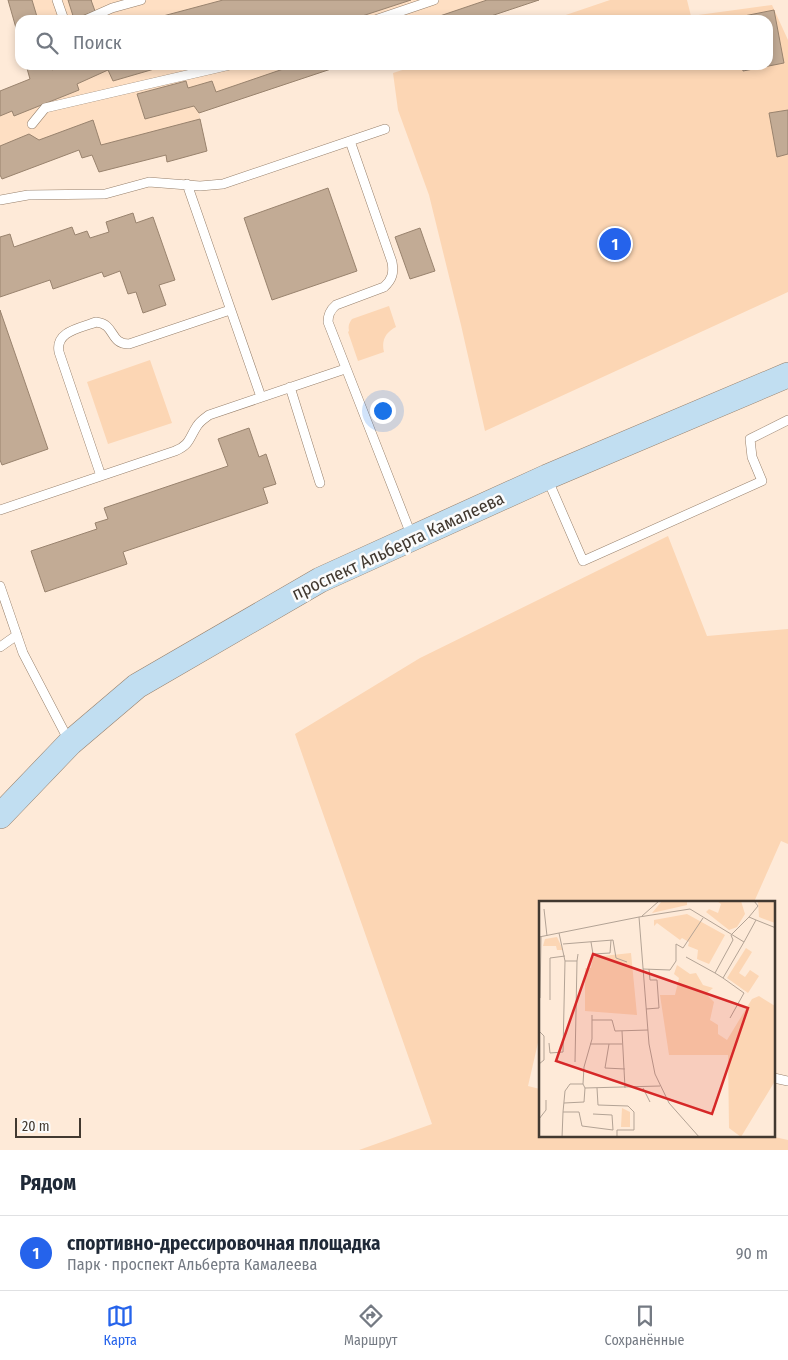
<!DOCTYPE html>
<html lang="ru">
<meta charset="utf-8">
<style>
:root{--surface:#fff;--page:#f2f2f3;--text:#1f2937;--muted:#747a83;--line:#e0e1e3;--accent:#2563eb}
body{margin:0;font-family:"Fira Sans Condensed",sans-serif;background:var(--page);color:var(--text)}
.scale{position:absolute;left:15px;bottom:12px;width:66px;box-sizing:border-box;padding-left:5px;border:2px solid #423930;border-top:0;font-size:14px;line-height:18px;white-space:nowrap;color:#423930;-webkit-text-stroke:4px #fbfbfb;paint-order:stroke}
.you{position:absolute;left:382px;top:410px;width:18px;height:18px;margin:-12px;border:4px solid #fff;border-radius:50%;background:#1a73e8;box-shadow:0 0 0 8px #1a73e833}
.badge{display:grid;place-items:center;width:32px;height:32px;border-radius:50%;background:var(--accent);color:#fff;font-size:16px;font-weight:700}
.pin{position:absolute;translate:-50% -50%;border:2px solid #fff;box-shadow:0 1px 5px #0006}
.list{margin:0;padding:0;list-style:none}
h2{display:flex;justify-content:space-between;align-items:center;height:65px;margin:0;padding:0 20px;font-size:21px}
h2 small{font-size:16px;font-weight:400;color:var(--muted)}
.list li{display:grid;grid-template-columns:32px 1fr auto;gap:15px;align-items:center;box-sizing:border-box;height:75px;padding:0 20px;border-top:1px solid var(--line)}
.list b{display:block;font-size:19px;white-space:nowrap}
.list p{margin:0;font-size:16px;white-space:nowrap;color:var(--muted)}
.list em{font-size:16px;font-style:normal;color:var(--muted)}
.icon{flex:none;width:28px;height:28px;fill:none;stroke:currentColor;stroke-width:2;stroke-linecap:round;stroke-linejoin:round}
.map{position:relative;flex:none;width:788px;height:1150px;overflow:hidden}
.search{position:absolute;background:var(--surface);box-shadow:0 2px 8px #0003;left:15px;right:15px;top:15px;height:55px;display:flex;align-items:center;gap:12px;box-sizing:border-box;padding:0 18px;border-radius:15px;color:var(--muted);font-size:19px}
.sheet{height:140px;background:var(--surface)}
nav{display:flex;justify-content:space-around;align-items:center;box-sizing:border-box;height:70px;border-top:1px solid var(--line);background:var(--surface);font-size:14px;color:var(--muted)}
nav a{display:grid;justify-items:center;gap:2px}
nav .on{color:var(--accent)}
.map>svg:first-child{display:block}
.built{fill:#fedfc3}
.green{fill:#fcd6b4}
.building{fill:#c2ab95;stroke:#99836e}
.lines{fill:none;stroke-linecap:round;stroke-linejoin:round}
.lane-casing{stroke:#97806c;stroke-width:10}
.secondary-casing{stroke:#97806c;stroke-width:26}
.lane{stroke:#fff;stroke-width:9}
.secondary{stroke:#c1def1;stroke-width:25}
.labels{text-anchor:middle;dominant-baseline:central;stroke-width:5;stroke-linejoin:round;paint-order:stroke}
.street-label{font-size:18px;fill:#423930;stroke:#fbfbfb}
.inset-road{fill:none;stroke:#b3a395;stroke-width:1}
.view{fill:#d62828;fill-opacity:0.15;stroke:#d62828;stroke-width:2.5}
.inset-edge{fill:none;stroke:#423930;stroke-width:2.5}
</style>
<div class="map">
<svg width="788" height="1150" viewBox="0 0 788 1150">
<rect width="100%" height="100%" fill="#feead8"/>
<path class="built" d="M8,0H539L479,20H20Z
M26,65H343L199,113L207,151L167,162L165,155L99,172L92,155L82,158L79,150L2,179L0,175V91L30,79Z"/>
<path class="green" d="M610,0H687L691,16L772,5L788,40V292L485,431L461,325L429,195L398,110L393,73L418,65H768V20H551Z
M389,306L396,327C386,332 381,340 384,352L358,361L348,332L349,331C348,326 349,323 352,319Z
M150,360L172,423L108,444L87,382Z
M668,536L707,636L788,629V844L781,841L754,902H540V1034L528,1086L540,1089V1136H770L788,1140V1150H359L432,1124L295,734L420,658Z"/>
<path class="building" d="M8,0H32L38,20H20V42Z
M68,0H92H91L95,11L74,19Z
M223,0H411L350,20H148Z
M487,0H539L479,20H428Z
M774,10L784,63L743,71L742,65H768V20H734V18Z
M26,65H51L52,70L64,65H168L113,81L108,70L77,84L79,90L14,116L12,111L0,116V91L30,79Z
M295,65H343L199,113L194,106L145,119L137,94L186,81L188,88L212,81L216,92Z
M788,110V154L777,157L769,113Z
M200,119L207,151L167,162L166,155L99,172L92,155L82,158L79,150L2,179L0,175V146L29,134L39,140L93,120L101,145Z
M328,188L357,271L272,300L244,218Z
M133,213L136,223L153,217L175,280L159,285L166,305L143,313L136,292L128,294L120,271L104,277L102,272L53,289L50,280L0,297V237L10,234L14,247L72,227L75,235L87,231L90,238L109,232L106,222Z
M420,228L435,271L410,279L395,237Z
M0,310L48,449L2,465L0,460Z
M249,428L259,457L266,454L276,484L263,488L268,503L123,552L127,564L45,592L31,551L97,529L95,523L108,519L104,508L228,466L218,439Z"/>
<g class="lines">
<g class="lane-casing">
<path id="lane" d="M57,0L64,20
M85,20L112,8L141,0
M375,20L434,0
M32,124L45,108L230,65
M350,141L392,262C394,273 392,280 384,287L336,305C330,310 328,315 328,322L412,537
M187,184L261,397
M0,200L28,195L105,194L149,182L200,186L223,184L385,129
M290,387L320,483
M101,476L59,352C55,331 81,328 96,322C116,324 109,344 129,344L230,310
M547,478L583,561L762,481L752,457L750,439L788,420
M0,510L175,451C190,445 189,438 197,426C200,421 205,418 209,415L345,369
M0,586L23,653L69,741
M0,647L17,635
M774,1078L788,1081"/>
</g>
<g class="secondary-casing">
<path id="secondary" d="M0,816L70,743L137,686L320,580L547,477L788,375"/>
</g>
<use href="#lane" class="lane"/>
<use href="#secondary" class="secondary"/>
</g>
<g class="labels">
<g class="street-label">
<text transform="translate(398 546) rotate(-25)">проспект Альберта Камалеева</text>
</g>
</g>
<g transform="translate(539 901)">
<rect width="236" height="236" fill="#feead8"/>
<path d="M123,0H148V4L113,12ZM178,0H202L206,13L198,26L190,29L167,11L170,8L179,12L182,3ZM219,0H236V22L220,16ZM148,13L186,34L170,63L158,58L159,49L149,45L150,41L143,37L141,39L118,22L115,25V19ZM18,36L24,49H18L17,45H4L6,38ZM207,47L213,51L200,72L206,76L211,69L220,75L209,92L188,77ZM92,52L98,114L46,110V67H52L54,56ZM138,64L151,73L157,72L164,84L174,87L167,93L175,101L171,119L179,124V133L188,139L213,98L220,95L236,105V180L202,236L190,227L189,154H130L121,94H136L140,77L135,73ZM83,207L91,211V226H82Z" fill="#fcd6b4"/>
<path class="inset-road" d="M215,0L219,5L210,16L217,19M5,8L8,35M151,8L205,41L184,77L205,92L191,117M103,15L120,0M100,16L151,8M20,32L26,60H38L39,53M0,36L100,16L110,143L116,173L130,202L161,237M52,41L54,53L71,52L72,39M205,41L217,19L237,27M24,43L74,39L77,57L88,61M144,47L164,17M147,56L176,72M104,68L131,69L137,60V43L144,47M184,77L176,72L194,39L192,34L210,16M1,97L2,36M11,99V57L26,55M107,108L120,107L118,79H111L110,68M53,119H73L76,130L109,129M0,130L5,135V159L0,163M83,130L86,187M10,142L11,152L24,151L26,60M51,143H83M70,143L66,167L86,168M36,161L38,60M44,183L45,166L53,138V114M58,187L59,204L89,205L95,211V229H78V237M104,187L111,201M25,202L45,201L46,187M24,211L26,190L31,183H44L46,187L121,185M0,218L7,209V199M23,237L24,211H40L43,225L74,229L73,214L54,213"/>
<path class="view" d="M54,53L209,107L173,213L17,160Z"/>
<rect width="236" height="236" class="inset-edge"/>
</g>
</svg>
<div class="scale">20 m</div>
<div class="you"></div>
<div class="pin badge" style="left:615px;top:244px">1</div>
<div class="search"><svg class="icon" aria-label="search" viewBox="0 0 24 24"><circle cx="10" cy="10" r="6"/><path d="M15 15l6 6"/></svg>Поиск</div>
</div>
<section class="sheet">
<h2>Рядом<small></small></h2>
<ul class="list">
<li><span class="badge">1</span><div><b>спортивно-дрессировочная площадка</b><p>Парк · проспект Альберта Камалеева</p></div><em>90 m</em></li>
</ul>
</section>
<nav>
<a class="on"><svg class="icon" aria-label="map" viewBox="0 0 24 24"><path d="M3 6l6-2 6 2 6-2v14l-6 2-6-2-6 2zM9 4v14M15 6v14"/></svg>Карта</a>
<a><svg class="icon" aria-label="directions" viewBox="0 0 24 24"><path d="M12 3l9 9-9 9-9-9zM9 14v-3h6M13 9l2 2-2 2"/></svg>Маршрут</a>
<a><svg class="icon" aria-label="saved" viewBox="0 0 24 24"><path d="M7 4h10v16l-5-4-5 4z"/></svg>Сохранённые</a>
</nav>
